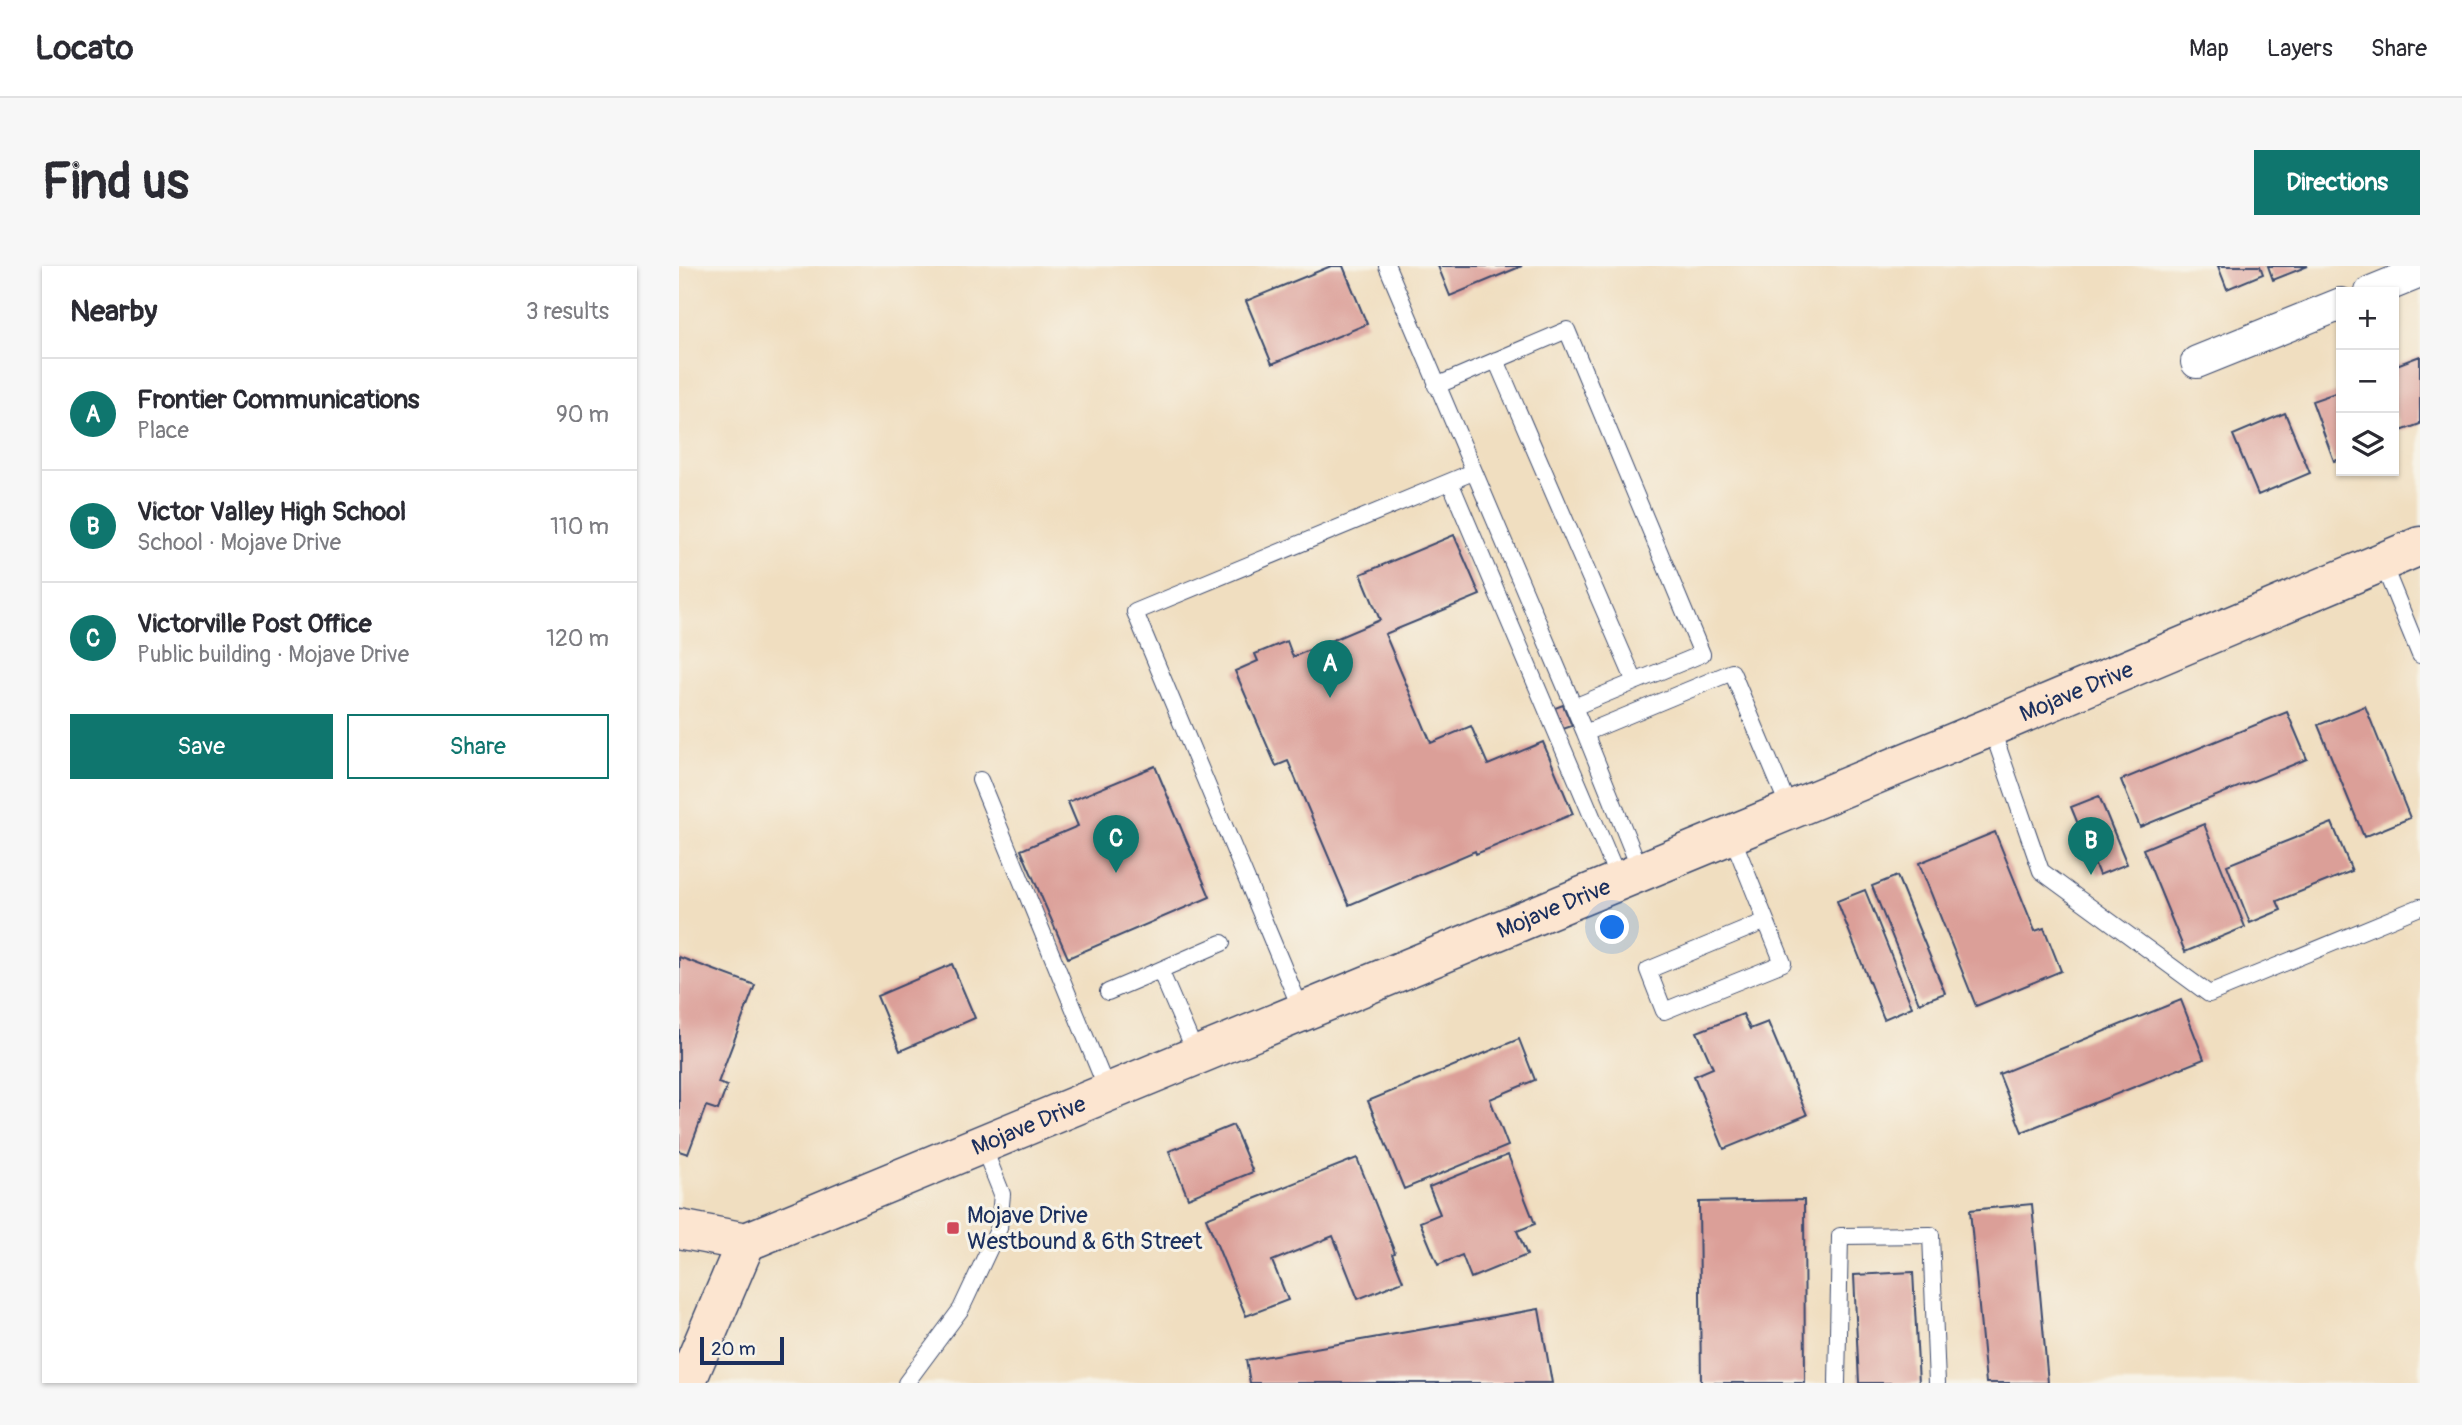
<!DOCTYPE html>
<meta charset="utf-8">
<style>
:root{--surface:#fff;--page:#f7f7f7;--text:#2b2b33;--muted:#7c7c81;--line:#e1e1e2;--accent:#0f766e}
body{margin:0;font-family:Pangolin,sans-serif;background:var(--page);color:var(--text)}
.controls{position:absolute;right:21px;top:21px;display:grid;overflow:hidden;border-radius:0px;box-shadow:0 2px 5px #0004}
.controls button{width:63px;height:63px;display:grid;place-items:center;padding:0;border:0;border-bottom:2px solid var(--line);background:var(--surface);color:var(--text);font:35px sans-serif}
.scale{position:absolute;left:21px;bottom:18px;width:84px;box-sizing:border-box;padding-left:7px;border:4px solid #1b2f5e;border-top:0;font-size:19px;line-height:24px;white-space:nowrap;color:#1b2f5e;-webkit-text-stroke:5px #f7f3e8;paint-order:stroke}
.you{position:absolute;left:934px;top:662px;width:24px;height:24px;margin:-18px;border:5px solid #fff;border-radius:50%;background:#1a73e8;box-shadow:0 0 0 10px #1a73e833}
.badge{display:grid;place-items:center;width:46px;height:46px;border-radius:50%;background:var(--accent);color:#fff;font-size:23px;font-weight:700}
.pin{position:absolute;translate:-50% -58px;filter:drop-shadow(0 2px 4px #0008)}
.pin::after{content:'';position:absolute;top:37px;width:24px;height:21px;background:inherit;clip-path:polygon(0 0,100% 0,50% 100%)}
.list{margin:0;padding:0;list-style:none}
h2{display:flex;justify-content:space-between;align-items:center;height:91px;margin:0;padding:0 28px;font-size:30px}
h2 small{font-size:23px;font-weight:400;color:var(--muted)}
.list li{display:grid;grid-template-columns:46px 1fr auto;gap:21px;align-items:center;box-sizing:border-box;height:112px;padding:0 28px;border-top:2px solid var(--line)}
.list b{display:block;font-size:26px;white-space:nowrap}
.list p{margin:0;font-size:23px;white-space:nowrap;color:var(--muted)}
.list em{font-size:23px;font-style:normal;color:var(--muted)}
.actions{display:flex;gap:14px;padding:21px 28px}
.actions a{flex:1;padding:16px 0;border:2px solid var(--accent);border-radius:0px;text-align:center;font-size:24px;color:var(--accent)}
.actions .main{background:var(--accent);color:#fff}
.icon{flex:none;width:38px;height:38px;fill:none;stroke:currentColor;stroke-width:2;stroke-linecap:round;stroke-linejoin:round}
.map{position:relative;flex:none;width:1741px;height:1117px;overflow:hidden;border-radius:0px}
header{display:flex;align-items:center;gap:42px;box-sizing:border-box;height:98px;padding:0 35px;background:var(--surface);border-bottom:2px solid var(--line)}
header strong{font-size:33px}
nav{display:flex;gap:38px;margin-inline-start:auto;font-size:24px}
.intro{display:flex;align-items:center;justify-content:space-between;box-sizing:border-box;height:168px;padding:0 42px}
h1{margin:0;font-size:49px}
.button{padding:18px 32px;border-radius:0px;background:var(--accent);color:#fff;font-size:24px;font-weight:700}
main{display:flex;gap:42px;padding:0 42px}
aside{flex:1;background:var(--surface);border-radius:0px;box-shadow:0 2px 5px #0004}
.map>svg:first-child{display:block}
.building{fill:#db9f98}
.lines{fill:none;stroke-linecap:round;stroke-linejoin:round}
.lane-casing{stroke:#3b496d;stroke-width:18}
.street-casing{stroke:#3b496d;stroke-width:34}
.secondary-casing{stroke:#3b496d;stroke-width:41}
.lane{stroke:#fff;stroke-width:16}
.street{stroke:#fff;stroke-width:32}
.secondary{stroke:#fce5d0;stroke-width:38}
.poi-dot{fill:#d1495b;stroke:#f7f3e8;stroke-width:2.5}
.labels{text-anchor:middle;dominant-baseline:central;stroke-width:6;stroke-linejoin:round;paint-order:stroke}
.street-label{font-size:23px;fill:#1b2f5e;stroke:#f7f3e8}
.poi-label{font-size:23px;fill:#1b2f5e;stroke:#f7f3e8;text-anchor:start}
</style>
<header>
<strong>Locato</strong>
<nav><a>Map</a><a>Layers</a><a>Share</a></nav>
</header>
<div class="intro"><h1>Find us</h1><a class="button">Directions</a></div>
<main>
<aside>
<h2>Nearby<small>3 results</small></h2>
<ul class="list">
<li><span class="badge">A</span><div><b>Frontier Communications</b><p>Place</p></div><em>90 m</em></li>
<li><span class="badge">B</span><div><b>Victor Valley High School</b><p>School · Mojave Drive</p></div><em>110 m</em></li>
<li><span class="badge">C</span><div><b>Victorville Post Office</b><p>Public building · Mojave Drive</p></div><em>120 m</em></li>
</ul>
<div class="actions"><a class="main">Save</a><a>Share</a></div>
</aside>
<div class="map">
<svg width="1741" height="1117" viewBox="0 0 1741 1117">
<rect width="100%" height="100%" fill="#f7f3e8"/>
<filter id="ink" filterUnits="userSpaceOnUse"><feTurbulence type="fractalNoise" baseFrequency=".0143" numOctaves="2"/><feDisplacementMap in="SourceGraphic" scale="14" xChannelSelector="R" yChannelSelector="G"/><feConvolveMatrix kernelMatrix="1 2 1 2 8 2 1 2 1" color-interpolation-filters="sRGB"/></filter>
<filter id="wash" filterUnits="userSpaceOnUse"><feTurbulence type="fractalNoise" baseFrequency=".00686" numOctaves="4" result="noise"/><feDisplacementMap in="SourceGraphic" scale="28" xChannelSelector="R" yChannelSelector="G"/><feGaussianBlur stdDeviation="1.57" result="paint"/><feColorMatrix in="noise" values="0 0 0 0 0 0 0 0 0 0 0 0 0 0 0 0 0 1.4 0 .05"/><feComposite in="paint" operator="in"/></filter>
<g filter="url(#wash)">
<rect width="100%" height="100%" fill="#f0dec0"/>
<g id="blocks">
<path class="building" d="M652,0H664L688,58L593,98L567,35Z
M759,0H843L771,30Z
M1539,0H1581L1584,8L1548,23Z
M1589,0H1629L1594,14Z
M1741,90V158L1722,165L1715,144V100Z
M1662,125V193L1655,195L1633,135Z
M1606,147L1631,207L1579,229L1554,169Z
M775,269L801,329L706,368L752,477L792,460L809,499L864,476L894,548L797,588L796,585L670,639L609,495L597,500L556,405L579,395L576,388L608,375L614,391L701,354L682,308Z
M884,439L893,460L884,463L876,442Z
M1686,440L1731,552L1685,571L1639,459Z
M1608,446L1628,493L1461,561L1442,514Z
M476,500L531,631L389,692L342,584L399,560L389,536Z
M1420,530L1448,598L1420,609L1392,541Z
M1653,557L1673,605L1598,635L1602,644L1571,657L1548,599Z
M1525,558L1566,661L1506,686L1464,583Z
M1316,566L1356,665L1365,662L1382,705L1297,740L1240,597Z
M1218,610L1266,727L1240,737L1193,620Z
M1186,624L1233,741L1205,753L1158,635Z
M0,691L76,719L39,817L48,820L39,844L27,840L9,888L0,885Z
M273,698L296,752L221,785L198,730Z
M1502,734L1525,793L1343,866L1320,808Z
M1064,748L1071,763L1089,756L1128,849L1045,883L1015,810L1034,802L1018,766Z
M840,773L856,814L811,833L829,880L725,923L689,835Z
M554,859L574,906L509,932L490,885Z
M829,889L856,958L838,965L848,989L792,1012L783,989L759,999L741,956L761,948L750,921Z
M678,892L716,987L713,988L724,1015L679,1033L654,970L593,995L609,1034L567,1050L527,952Z
M1125,934L1126,1117H1022L1020,936Z
M1353,938L1369,1117H1307L1291,944Z
M1234,1006L1240,1117H1180L1175,1009Z
M860,1043L873,1117H571L567,1094Z"/>
</g>
</g>
<g filter="url(#ink)">
<use href="#blocks" fill-opacity="0" stroke="#3b496d" stroke-width="2"/>
<g class="lines">
<g class="lane-casing">
<path id="lane" d="M708,0L906,467
M817,94L956,416
M757,120L888,64L1023,388L895,441
M771,216L940,614
M1703,296L1741,389
M1312,461L1362,605L1530,728L1741,641
M301,514L429,826
M1052,568L1104,697L985,745L969,704L1087,655
M962,606L906,467L1053,406L1111,544
M481,704L543,677
M429,726L481,704L518,790
M623,746L456,346L794,206
M227,1117L282,1043L320,962L323,928L303,878
M1158,1117L1161,970L1252,969L1258,1117"/>
</g>
<g class="street-casing">
<path id="street" d="M1692,26L1741,6
M1518,96L1662,38"/>
</g>
<g class="secondary-casing">
<g id="secondary">
<path id="s1" d="M0,963L67,976L1312,461L1741,280"/>
<path d="M7,1117L67,976"/>
</g>
</g>
<use href="#lane" class="lane"/>
<use href="#street" class="street"/>
<use href="#secondary" class="secondary"/>
</g>
</g>
<rect class="poi-dot" x="267" y="955" width="14" height="14" rx="3.5"/>
<g class="labels">
<g class="street-label">
<text stroke="none"><textPath href="#s1" startOffset="1508">Mojave Drive</textPath></text>
<text stroke="none"><textPath href="#s1" startOffset="942">Mojave Drive</textPath></text>
<text stroke="none"><textPath href="#s1" startOffset="374">Mojave Drive</textPath></text>
</g>
<g class="poi-label">
<text x="288" y="949">Mojave Drive<tspan x="288" dy="26">Westbound &amp; 6th Street</tspan></text>
</g>
</g>
</svg>
<div class="controls">
<button>+</button>
<button>−</button>
<button><svg class="icon" aria-label="layers" viewBox="0 0 24 24"><path d="M12 4l9 5-9 5-9-5zM3 14l9 5 9-5"/></svg></button>
</div>
<div class="scale">20 m</div>
<div class="you"></div>
<div class="pin badge" style="left:651px;top:432px">A</div>
<div class="pin badge" style="left:1412px;top:609px">B</div>
<div class="pin badge" style="left:437px;top:607px">C</div>
</div>
</main>
